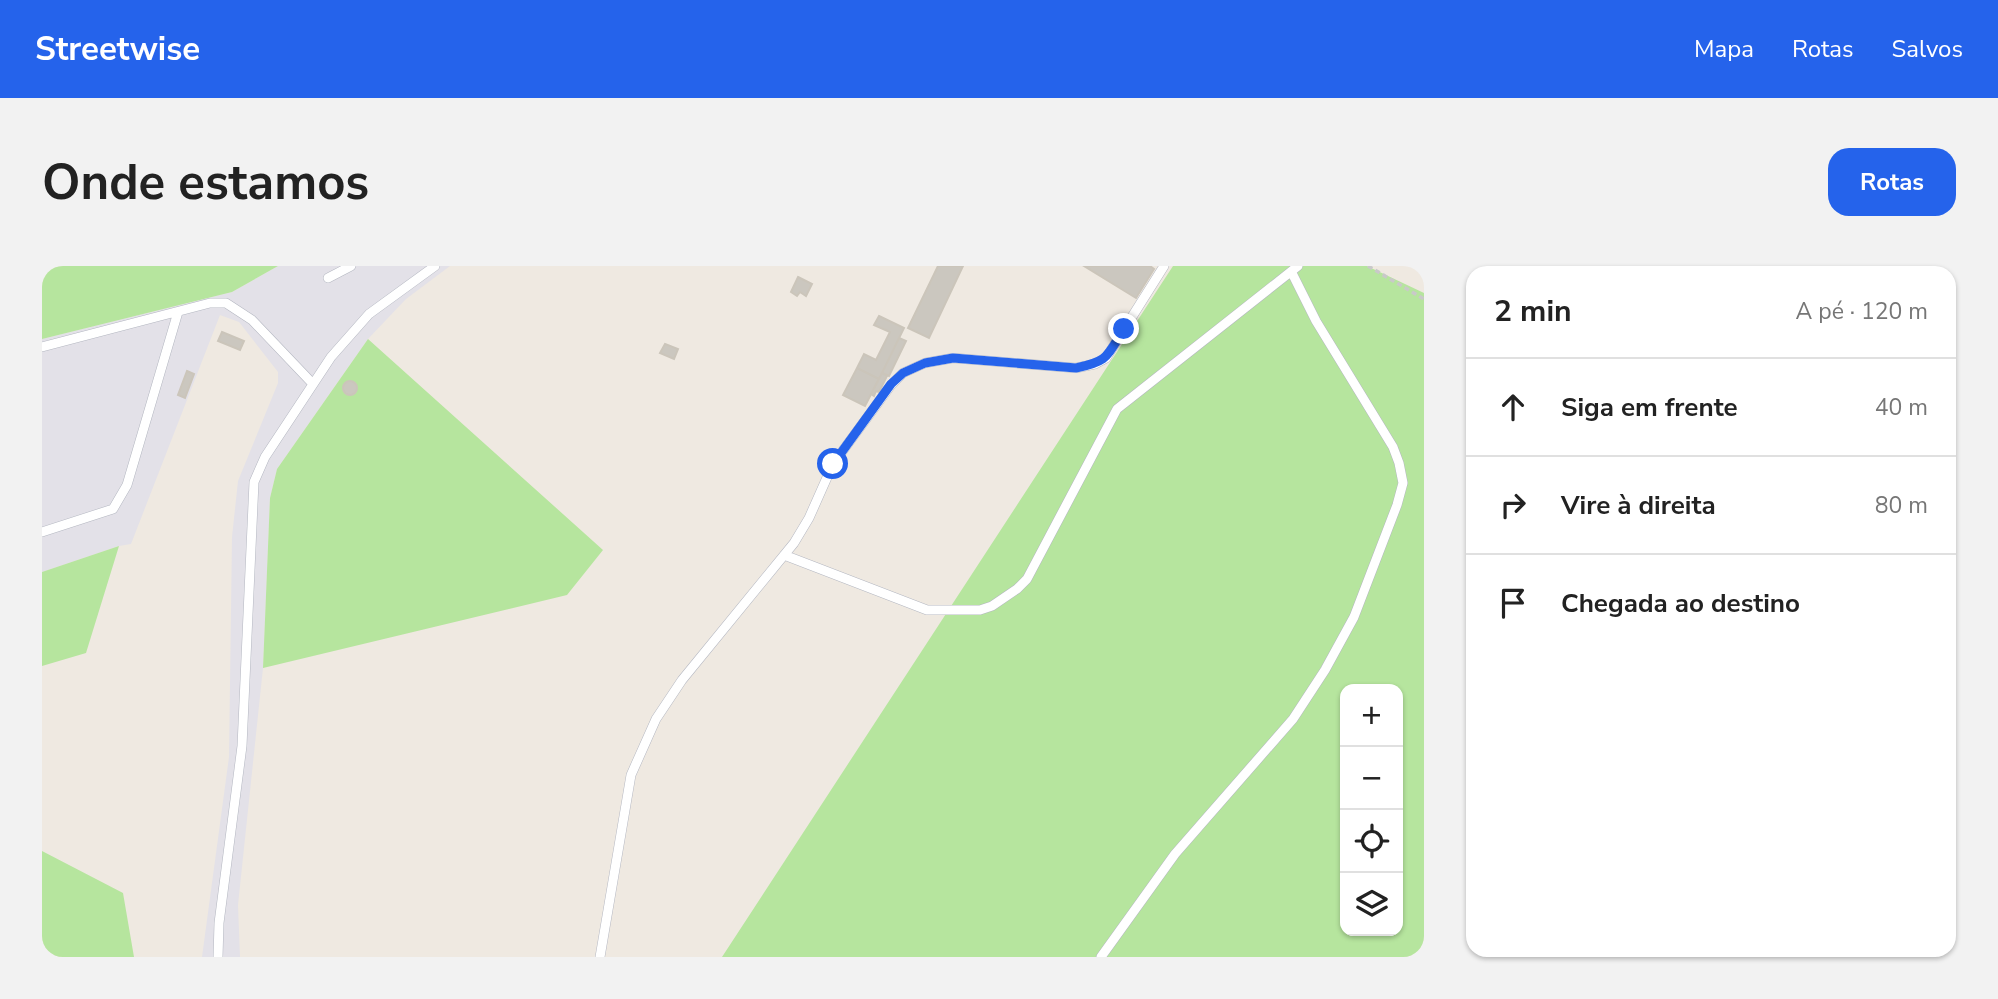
<!DOCTYPE html>
<html lang="pt">
<meta charset="utf-8">
<style>
:root{--surface:#fff;--page:#f2f2f2;--text:#222;--muted:#767676;--line:#e0e0e0;--accent:#2563eb}
body{margin:0;font-family:"Nunito Sans",sans-serif;background:var(--page);color:var(--text)}
.controls{position:absolute;right:21px;bottom:21px;display:grid;overflow:hidden;border-radius:14px;box-shadow:0 2px 5px #0004}
.controls button{width:63px;height:63px;display:grid;place-items:center;padding:0;border:0;border-bottom:2px solid var(--line);background:var(--surface);color:var(--text);font:35px sans-serif}
.stop{position:absolute;width:21px;height:21px;margin:-16px;border:5px solid #2563eb;border-radius:50%;background:#fff}
.stop.end{background:#2563eb;border-color:#fff;box-shadow:0 2px 7px #0008}
.list{margin:0;padding:0;list-style:none}
h2{display:flex;justify-content:space-between;align-items:center;height:91px;margin:0;padding:0 28px;font-size:30px}
h2 small{font-size:23px;font-weight:400;color:var(--muted)}
.list li{display:grid;grid-template-columns:46px 1fr auto;gap:21px;align-items:center;box-sizing:border-box;height:98px;padding:0 28px;border-top:2px solid var(--line)}
.list b{display:block;font-size:26px;white-space:nowrap}
.list em{font-size:23px;font-style:normal;color:var(--muted)}
.icon{flex:none;width:38px;height:38px;fill:none;stroke:currentColor;stroke-width:2;stroke-linecap:round;stroke-linejoin:round}
.map{position:relative;flex:none;width:1382px;height:691px;overflow:hidden;border-radius:21px}
header{display:flex;align-items:center;gap:42px;box-sizing:border-box;height:98px;padding:0 35px;background:var(--accent);color:#fff}
header strong{font-size:33px}
nav{display:flex;gap:38px;margin-inline-start:auto;font-size:24px}
.intro{display:flex;align-items:center;justify-content:space-between;box-sizing:border-box;height:168px;padding:0 42px}
h1{margin:0;font-size:49px}
.button{padding:18px 32px;border-radius:21px;background:var(--accent);color:#fff;font-size:24px;font-weight:700}
main{display:flex;gap:42px;padding:0 42px}
aside{flex:1;background:var(--surface);border-radius:21px;box-shadow:0 2px 5px #0004}
.map>svg:first-child{display:block}
.industrial{fill:#e3e1e8}
.green{fill:#b6e59e;fill-rule:evenodd}
.building{fill:#cbc7bf;stroke:#cbc5ba;stroke-width:2}
.lines{fill:none;stroke-linecap:round;stroke-linejoin:round}
.service-casing{stroke:#b4b7c1;stroke-width:10}
.path{stroke:#c9c9c9;stroke-width:3.5;stroke-dasharray:5 3.5;stroke-linecap:butt}
.service{stroke:#fff;stroke-width:9}
.route{stroke:#2563eb;stroke-width:9}
</style>
<header>
<strong>Streetwise</strong>
<nav><a>Mapa</a><a>Rotas</a><a>Salvos</a></nav>
</header>
<div class="intro"><h1>Onde estamos</h1><a class="button">Rotas</a></div>
<main>
<div class="map">
<svg width="1382" height="691" viewBox="0 0 1382 691">
<rect width="100%" height="100%" fill="#efe9e1"/>
<path class="industrial" d="M236,0H408L364,33L326,73L235,203L228,232L221,402L196,639L198,691H160L187,491L190,271L196,215L236,117V106L197,56L178,49L89,278L77,280L0,306V73L190,26Z"/>
<path class="green" d="M0,0H236L190,26L0,73Z
M1131,0H1325L1382,27V691H680ZM1303,423H1356V665H1303Z
M326,73L561,284L525,329L221,402L228,232L235,203Z
M77,280L44,387L0,400V306Z
M0,585L81,627L92,691H0Z"/>
<path class="building" d="M896,0H921L887,72L866,62Z
M1042,0H1108L1112,3L1094,32Z
M756,11L770,18L764,30L758,26L755,30L749,26Z
M837,50L862,62L837,113L815,102L822,88L834,94L848,66L832,59Z
M180,66L202,75L198,84L176,75Z
M857,72L864,75L847,110L840,107Z
M623,78L636,83L632,93L618,87Z
M815,102L837,113L823,140L801,129Z
M145,105L152,108L143,132L136,129Z
M840,107L845,110L837,126L834,125L832,130L829,128Z
M301 122a7 7 0 1 1 14 0a7 7 0 1 1-14 0Z"/>
<g class="lines">
<g class="service-casing">
<path id="service" d="M286,12L309,0
M0,81L168,37H184L210,54L271,118
M0,266L71,243L85,219L136,46
M742,289L885,344H938L950,340L975,323L985,313L1075,143L1256,0
M176,691L177,657L200,480L212,216L223,191L289,91L327,48L393,0
M558,691L589,509L614,453L640,414L752,277L767,252L791,198L849,119L861,107L883,97L911,92L1034,102L1053,98L1064,92L1122,0
M1059,691L1133,588L1251,453L1283,404L1312,351L1355,239L1361,217L1357,197L1351,181L1274,55L1250,7"/>
</g>
<path class="path" d="M1326,0L1382,33"/>
<use href="#service" class="service"/>
</g>
<g class="lines">
<path class="route" d="M791,198L849,118L861,107L883,97L911,92L1034,102C1067,95 1064,91 1082,63"/>
</g>
</svg>
<div class="controls">
<button>+</button>
<button>−</button>
<button><svg class="icon" aria-label="locate" viewBox="0 0 24 24"><circle cx="12" cy="12" r="6"/><path d="M12 2v4M12 18v4M2 12h4M18 12h4"/></svg></button>
<button><svg class="icon" aria-label="layers" viewBox="0 0 24 24"><path d="M12 4l9 5-9 5-9-5zM3 14l9 5 9-5"/></svg></button>
</div>
<div class="stop" style="left:791px;top:198px"></div>
<div class="stop end" style="left:1082px;top:63px"></div>
</div>
<aside>
<h2>2 min<small>A pé · 120 m</small></h2>
<ul class="list">
<li><svg class="icon" aria-label="ahead" viewBox="0 0 24 24"><path d="M12 20V5M6 11l6-6 6 6"/></svg><div><b>Siga em frente</b></div><em>40 m</em></li>
<li><svg class="icon" aria-label="right" viewBox="0 0 24 24"><path d="M7 20v-9h11M14 6l5 5-5 5"/></svg><div><b>Vire à direita</b></div><em>80 m</em></li>
<li><svg class="icon" aria-label="arrive" viewBox="0 0 24 24"><path d="M6 21V4h12l-3 4 3 4H6"/></svg><div><b>Chegada ao destino</b></div></li>
</ul>
</aside>
</main>
